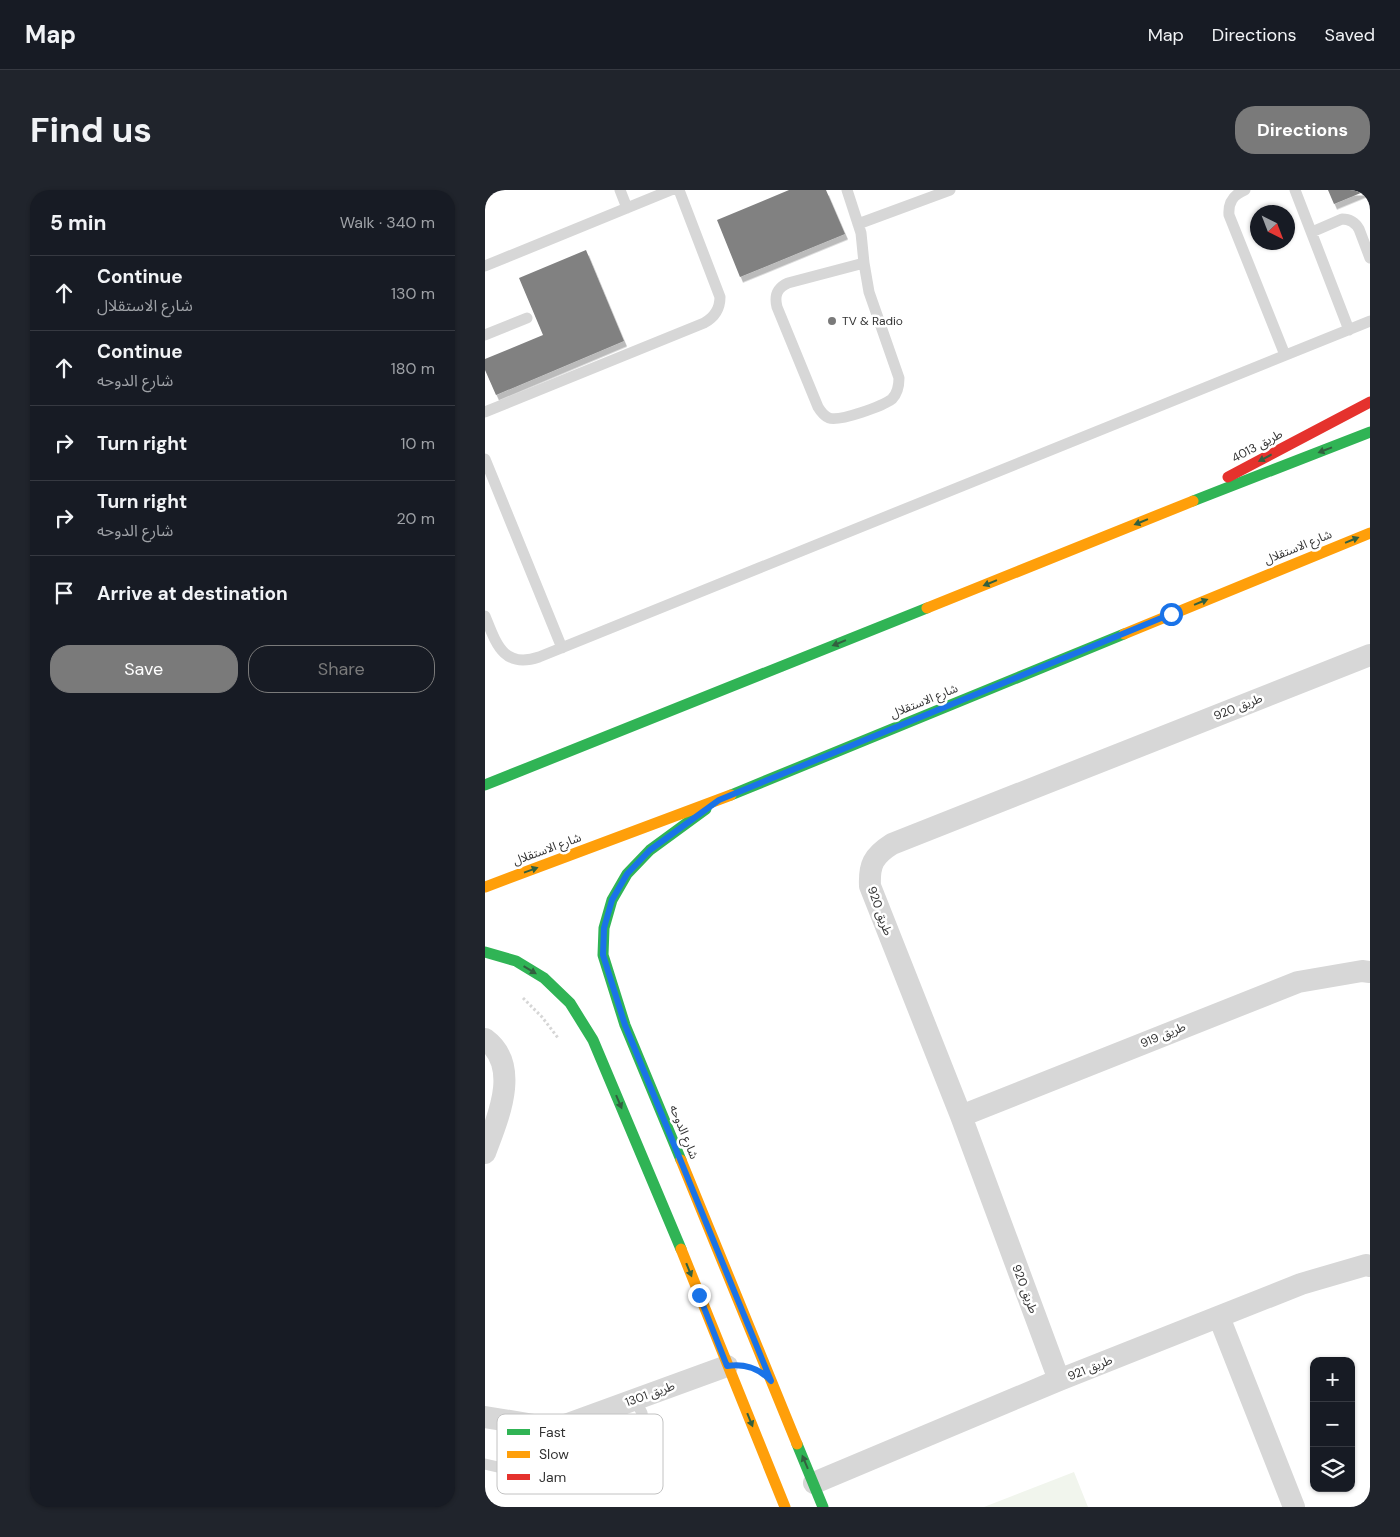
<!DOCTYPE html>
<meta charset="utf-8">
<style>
:root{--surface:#171b24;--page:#20242c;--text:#f1f3f6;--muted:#9ea1a6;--line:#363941;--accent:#7a7a7a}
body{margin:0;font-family:"DM Sans","Noto Sans Arabic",sans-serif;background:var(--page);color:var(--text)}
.controls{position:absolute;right:15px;bottom:15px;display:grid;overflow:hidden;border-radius:10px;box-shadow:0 1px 4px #0004}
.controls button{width:45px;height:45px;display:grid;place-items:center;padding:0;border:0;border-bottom:1px solid var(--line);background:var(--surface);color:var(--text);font:25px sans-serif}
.compass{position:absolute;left:765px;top:15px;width:45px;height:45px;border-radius:50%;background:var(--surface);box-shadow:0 1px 4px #0004;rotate:138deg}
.stop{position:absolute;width:15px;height:15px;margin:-11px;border:4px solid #1a73e8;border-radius:50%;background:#fff}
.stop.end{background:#1a73e8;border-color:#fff;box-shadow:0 1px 5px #0008}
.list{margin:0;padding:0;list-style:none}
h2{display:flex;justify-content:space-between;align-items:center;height:65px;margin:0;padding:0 20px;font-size:21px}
h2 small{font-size:16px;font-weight:400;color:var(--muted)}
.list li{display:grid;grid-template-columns:32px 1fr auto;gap:15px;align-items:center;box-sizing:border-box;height:75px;padding:0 20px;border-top:1px solid var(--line)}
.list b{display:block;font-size:19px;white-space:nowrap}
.list p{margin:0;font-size:16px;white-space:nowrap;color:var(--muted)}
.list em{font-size:16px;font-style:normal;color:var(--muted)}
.actions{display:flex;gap:10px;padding:15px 20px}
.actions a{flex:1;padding:11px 0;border:1px solid var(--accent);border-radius:20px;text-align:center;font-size:18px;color:var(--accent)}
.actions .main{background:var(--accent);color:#fff}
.icon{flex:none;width:28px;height:28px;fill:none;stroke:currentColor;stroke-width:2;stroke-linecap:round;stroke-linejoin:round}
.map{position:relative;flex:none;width:885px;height:1317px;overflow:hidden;border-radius:20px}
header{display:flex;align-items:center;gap:30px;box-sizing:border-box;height:70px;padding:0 25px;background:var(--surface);border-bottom:1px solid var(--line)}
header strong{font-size:24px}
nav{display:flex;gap:28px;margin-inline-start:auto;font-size:18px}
.intro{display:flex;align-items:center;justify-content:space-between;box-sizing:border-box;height:120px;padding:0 30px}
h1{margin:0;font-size:35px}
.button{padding:12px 22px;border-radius:20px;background:var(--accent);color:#fff;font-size:18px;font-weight:700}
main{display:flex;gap:30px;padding:0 30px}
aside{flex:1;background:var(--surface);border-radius:20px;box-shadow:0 1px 4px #0004}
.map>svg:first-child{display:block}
.green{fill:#f1f5ed}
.building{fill:#818181;filter:url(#shadow)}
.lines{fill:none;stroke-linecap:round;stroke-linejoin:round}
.path{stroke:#d6d6d6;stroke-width:3;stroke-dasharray:2.5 2.5;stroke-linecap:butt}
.lane{stroke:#d7d7d7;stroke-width:11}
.street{stroke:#d7d7d7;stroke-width:22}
.fast{stroke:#30b455;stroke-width:11}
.slow{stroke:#ff9f0a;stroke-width:11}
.jam{stroke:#e5322d;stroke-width:11}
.oneway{fill:#32603f}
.route{stroke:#1a73e8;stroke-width:6}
.poi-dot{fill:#7a7a7a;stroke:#fff;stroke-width:2}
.labels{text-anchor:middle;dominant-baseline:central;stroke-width:5;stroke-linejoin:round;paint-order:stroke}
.poi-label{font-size:12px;fill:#333;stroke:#fff;text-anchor:start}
.street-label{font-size:12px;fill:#333;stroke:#fff}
.key{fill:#fff;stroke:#c2c2c2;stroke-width:1}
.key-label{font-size:14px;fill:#333}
</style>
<header>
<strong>Map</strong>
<nav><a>Map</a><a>Directions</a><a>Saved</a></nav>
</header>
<div class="intro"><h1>Find us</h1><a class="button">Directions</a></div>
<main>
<aside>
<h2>5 min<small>Walk · 340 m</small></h2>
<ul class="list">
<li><svg class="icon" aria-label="ahead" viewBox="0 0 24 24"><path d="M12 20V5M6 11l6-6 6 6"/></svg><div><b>Continue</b><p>شارع الاستقلال</p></div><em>130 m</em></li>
<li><svg class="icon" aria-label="ahead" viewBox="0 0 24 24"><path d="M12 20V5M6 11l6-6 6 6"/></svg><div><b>Continue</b><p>شارع الدوحه</p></div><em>180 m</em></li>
<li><svg class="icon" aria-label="right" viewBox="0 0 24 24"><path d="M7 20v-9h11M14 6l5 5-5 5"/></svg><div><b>Turn right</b></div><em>10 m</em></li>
<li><svg class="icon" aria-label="right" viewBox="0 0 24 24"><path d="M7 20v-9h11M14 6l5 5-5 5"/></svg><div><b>Turn right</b><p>شارع الدوحه</p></div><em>20 m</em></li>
<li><svg class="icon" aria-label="arrive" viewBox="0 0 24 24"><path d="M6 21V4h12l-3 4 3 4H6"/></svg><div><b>Arrive at destination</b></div></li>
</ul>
<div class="actions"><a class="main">Save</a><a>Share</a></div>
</aside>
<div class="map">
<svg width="885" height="1317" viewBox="0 0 885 1317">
<defs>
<filter id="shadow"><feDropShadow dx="3" dy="5.5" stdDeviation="0" flood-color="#0004"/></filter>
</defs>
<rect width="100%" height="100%" fill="#fff"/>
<path class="green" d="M589,1282L603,1317H499Z"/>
<path class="building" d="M304,0H341L360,44L255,87L232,30Z
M843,0H883L849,14Z
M101,60L139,151L11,205L0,180V169L58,145L34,88Z"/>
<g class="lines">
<path class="path" d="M38,808L57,827L73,848"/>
<path class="lane" d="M135,0L142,18
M362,0L376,43L379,73L384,102L414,188C414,196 413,203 407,209C398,216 354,232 344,228C339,226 336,222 333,217L292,117C289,105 292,98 303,93L379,73
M760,0C748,5 743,12 744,25L800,165
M810,0L864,140
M373,34L465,0
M827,42L857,29C865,29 870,32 874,39L885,68
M0,76L186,0
M0,145L42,128
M0,222L219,133C230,127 235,119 235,107L194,0
M0,269L77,458
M0,426C11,453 18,479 54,467L885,131
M0,1274C41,1284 89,1289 129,1275C134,1273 140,1272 144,1269C156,1261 161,1237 157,1223C155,1219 152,1214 150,1210"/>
<path class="street" d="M0,849C37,876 12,930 0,963
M476,926L813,792L877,781L885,782
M734,1127L809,1317
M574,1190L476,926L385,696C384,675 388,666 407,654L885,465
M0,1227L55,1236L80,1235L242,1176
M329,1293L574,1190L816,1094L881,1075L885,1076"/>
<path class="fast" d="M708,311L885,242
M0,595L442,418
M246,605L639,444
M0,762L31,771L59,788L85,813L108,850L196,1059
M196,970L140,835L118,765L119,738L127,710L142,684L165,660L221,619
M312,1254L338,1317"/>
<path class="slow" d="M442,418L708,311
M639,444L885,343
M0,697L246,605
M196,970L312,1254
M196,1059L300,1317"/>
<path class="jam" d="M743,287L885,212"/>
</g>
<defs><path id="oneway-solid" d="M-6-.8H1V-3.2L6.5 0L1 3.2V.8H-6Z" transform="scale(1.25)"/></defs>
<g class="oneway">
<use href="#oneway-solid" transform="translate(840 260) rotate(159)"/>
<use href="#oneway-solid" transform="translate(780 268) rotate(152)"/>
<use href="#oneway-solid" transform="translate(656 332) rotate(158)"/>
<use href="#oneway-solid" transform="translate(867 350) rotate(-22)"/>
<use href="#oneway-solid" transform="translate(505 393) rotate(158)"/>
<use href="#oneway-solid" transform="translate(716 412) rotate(-22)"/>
<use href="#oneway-solid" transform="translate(354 453) rotate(158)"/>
<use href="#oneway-solid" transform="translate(46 680) rotate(-20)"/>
<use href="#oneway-solid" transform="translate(45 780) rotate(31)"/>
<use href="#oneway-solid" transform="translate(134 912) rotate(67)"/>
<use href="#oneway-solid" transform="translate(204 1080) rotate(68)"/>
<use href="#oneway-solid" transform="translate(265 1230) rotate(68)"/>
<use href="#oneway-solid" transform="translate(320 1272) rotate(-113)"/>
</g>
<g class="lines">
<path class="route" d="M214,1105L242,1176C260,1173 274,1178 286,1191L140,835L118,765L119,738L127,710L142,684L165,660L234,610L686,424"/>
</g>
<circle class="poi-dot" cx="347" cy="131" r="5"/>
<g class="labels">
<g class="poi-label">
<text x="357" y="131">TV &amp; Radio</text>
</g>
<g class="street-label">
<text transform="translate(772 256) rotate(-28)">طريق 4013</text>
<text transform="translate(813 357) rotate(-22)">شارع الاستقلال</text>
<text transform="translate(439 511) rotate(-22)">شارع الاستقلال</text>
<text transform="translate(753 517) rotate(-22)">طريق 920</text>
<text transform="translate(62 659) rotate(-20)">شارع الاستقلال</text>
<text transform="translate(395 721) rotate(70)">طريق 920</text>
<text transform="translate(678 845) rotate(-22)">طريق 919</text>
<text transform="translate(199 942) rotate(68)">شارع الدوحه</text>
<text transform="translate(540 1099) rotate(69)">طريق 920</text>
<text transform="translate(605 1178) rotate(-22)">طريق 921</text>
<text transform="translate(165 1204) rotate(-20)">طريق 1301</text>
</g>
</g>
<rect x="12" y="1224" width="166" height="80" rx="8" class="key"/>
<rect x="22" y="1239" width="23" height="6" fill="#30b455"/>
<rect x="22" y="1261" width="23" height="7" fill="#ff9f0a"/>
<rect x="22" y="1284" width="23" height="6" fill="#e5322d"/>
<g class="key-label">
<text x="54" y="1247">Fast</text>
<text x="54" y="1269">Slow</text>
<text x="54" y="1292">Jam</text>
</g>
</svg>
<div class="controls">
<button>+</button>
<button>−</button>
<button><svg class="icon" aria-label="layers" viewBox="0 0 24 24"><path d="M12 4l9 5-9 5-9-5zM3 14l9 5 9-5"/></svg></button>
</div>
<svg class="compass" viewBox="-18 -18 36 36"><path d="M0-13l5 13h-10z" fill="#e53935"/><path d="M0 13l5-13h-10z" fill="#9ea1a6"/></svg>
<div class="stop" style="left:686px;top:424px"></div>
<div class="stop end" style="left:214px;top:1105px"></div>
</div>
</main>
